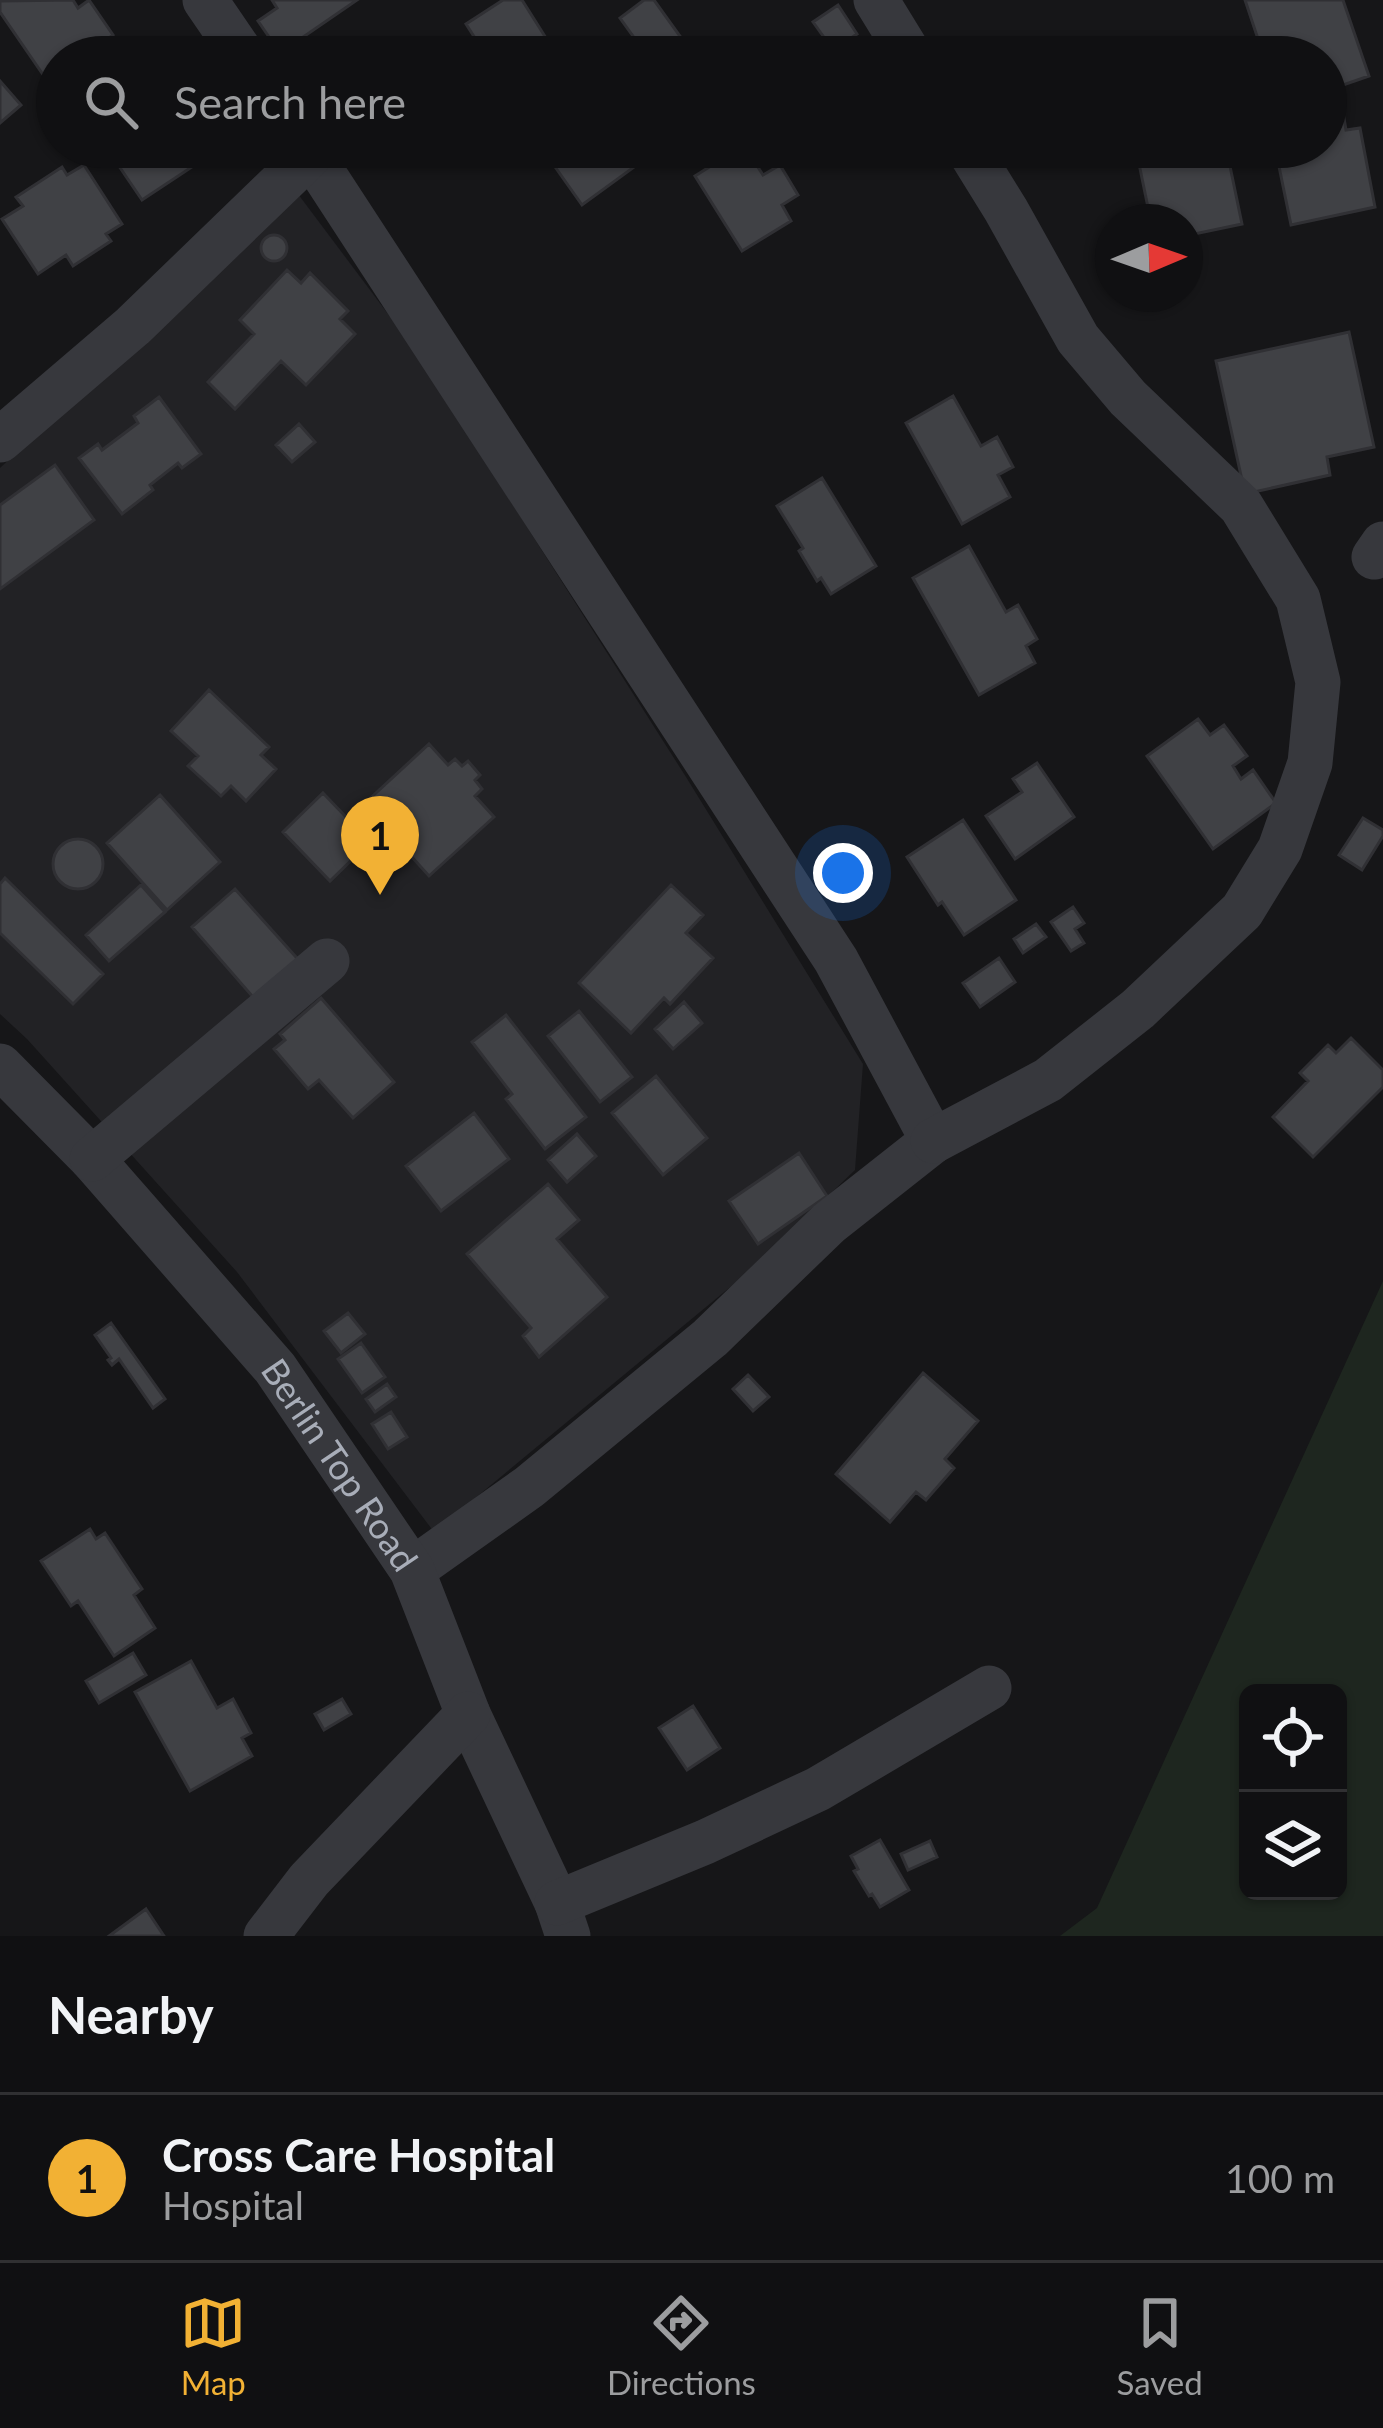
<!DOCTYPE html>
<style>
:root{--surface:#101012;--page:#1e1e20;--text:#f1f3f6;--muted:#9c9d9f;--line:#303032;--accent:#f2b134}
body{margin:0;font-family:Lato,sans-serif;background:var(--page);color:var(--text)}
.controls{position:absolute;right:36px;bottom:36px;display:grid;overflow:hidden;border-radius:18px;box-shadow:0 3px 9px #0004}
.controls button{width:108px;height:108px;display:grid;place-items:center;padding:0;border:0;border-bottom:3px solid var(--line);background:var(--surface);color:var(--text);font:60px sans-serif}
.compass{position:absolute;left:1095px;top:204px;width:108px;height:108px;border-radius:50%;background:var(--surface);box-shadow:0 3px 9px #0004;rotate:88deg}
.you{position:absolute;left:843px;top:873px;width:42px;height:42px;margin:-30px;border:9px solid #fff;border-radius:50%;background:#1a73e8;box-shadow:0 0 0 18px #1a73e833}
.badge{display:grid;place-items:center;width:78px;height:78px;border-radius:50%;background:var(--accent);color:#111;font-size:39px;font-weight:700}
.pin{position:absolute;translate:-50% -99px;filter:drop-shadow(0 3px 6px #0008)}
.pin::after{content:'';position:absolute;top:63px;width:42px;height:36px;background:inherit;clip-path:polygon(0 0,100% 0,50% 100%)}
.list{margin:0;padding:0;list-style:none}
h2{display:flex;justify-content:space-between;align-items:center;height:156px;margin:0;padding:0 48px;font-size:51px}
h2 small{font-size:39px;font-weight:400;color:var(--muted)}
.list li{display:grid;grid-template-columns:78px 1fr auto;gap:36px;align-items:center;box-sizing:border-box;height:168px;padding:0 48px;border-top:3px solid var(--line)}
.list b{display:block;font-size:45px;white-space:nowrap}
.list p{margin:0;font-size:39px;white-space:nowrap;color:var(--muted)}
.list em{font-size:39px;font-style:normal;color:var(--muted)}
.icon{flex:none;width:66px;height:66px;fill:none;stroke:currentColor;stroke-width:2;stroke-linecap:round;stroke-linejoin:round}
.map{position:relative;flex:none;width:1383px;height:1936px;overflow:hidden}
.search{position:absolute;background:var(--surface);box-shadow:0 3px 9px #0004;left:36px;right:36px;top:36px;height:132px;display:flex;align-items:center;gap:30px;box-sizing:border-box;padding:0 42px;border-radius:66px;color:var(--muted);font-size:45px}
.sheet{height:324px;background:var(--surface)}
nav{display:flex;justify-content:space-around;align-items:center;box-sizing:border-box;height:168px;border-top:3px solid var(--line);background:var(--surface);font-size:33px;color:var(--muted)}
nav a{display:grid;justify-items:center;gap:6px}
nav .on{color:var(--accent)}
.map>svg:first-child{display:block}
.built{fill:#222225}
.green{fill:#1e261f;fill-rule:evenodd}
.building{fill:#404145;stroke:#303034;stroke-width:3}
.lines{fill:none;stroke-linecap:round;stroke-linejoin:round}
.minor{stroke:#37383d;stroke-width:45}
.labels{text-anchor:middle;dominant-baseline:central;stroke-width:9;stroke-linejoin:round;paint-order:stroke}
.street-label{font-size:36px;fill:#a8adb8;stroke:#111113}
</style>
<div class="map">
<svg width="1383" height="1936" viewBox="0 0 1383 1936">
<rect width="100%" height="100%" fill="#161618"/>
<path class="built" d="M295,190L412,346L686,777L863,1064L855,1170L752,1269L434,1532L237,1272L27,1039L0,1014V468Z"/>
<path class="green" d="M1383,1281V1936H1060L1097,1908ZM1248,1693H1338V1891H1248Z"/>
<path class="building" d="M73,0L78,8L89,0L113,35L102,43L112,57H57V95L0,12V1Z
M272,0H357L280,53L258,21L277,8Z
M503,0H522L546,38L517,57H487L466,24Z
M644,0H654L695,57H648L620,18Z
M1245,0H1343L1369,76L1326,91V57H1264Z
M838,5L857,34L833,50L813,22Z
M0,81L21,105L0,123Z
M1343,112L1346,130L1360,128L1375,207L1291,225L1275,147H1326V115Z
M106,147H217L219,149L142,200Z
M541,147H630L641,162L582,205Z
M741,147H745L763,175L780,165L798,195L782,205L791,221L742,251L695,176Z
M1193,147H1226L1242,224L1185,236V222H1151L1138,159Z
M84,165L122,224L106,234L111,241L73,266L66,255L38,274L2,219L23,206L16,197L62,167L67,175Z
M261 248a13 13 0 1 1 26 0a13 13 0 1 1-26 0Z
M287,270L301,283L310,273L348,311L340,319L355,334L306,385L281,361L235,409L208,382L254,334L240,320Z
M1349,332L1374,447L1327,457L1330,475L1245,494L1216,361Z
M953,396L981,446L997,437L1013,467L998,475L1010,497L962,524L906,423Z
M159,397L201,454L182,468L178,463L150,485L153,490L122,514L79,458L98,444L102,450L138,423L134,416Z
M299,424L315,442L292,462L276,445Z
M55,465L94,520L0,589V505Z
M822,478L876,566L831,594L821,578L817,581L799,551L803,548L777,506Z
M969,546L1006,612L1018,605L1037,639L1026,646L1035,663L979,695L913,578Z
M209,690L269,747L261,755L276,769L246,801L231,786L221,796L188,766L198,756L171,731Z
M1198,719L1210,735L1224,725L1247,756L1233,766L1241,779L1253,770L1276,803L1213,849L1147,756Z
M429,744L448,765L455,759L462,766L468,761L480,775L475,780L482,789L475,796L494,817L429,876L364,804Z
M1037,763L1074,817L1015,859L986,816L1022,792L1013,779Z
M323,793L370,842L330,881L283,832Z
M160,795L220,862L167,910L107,843Z
M1363,818L1383,830V836L1362,870L1339,855Z
M963,820L1016,900L964,935L942,902L938,905L907,857Z
M53 864a25 25 0 1 1 50 0a25 25 0 1 1-50 0Z
M5,878L103,974L73,1004L0,933V884Z
M141,885L165,912L109,961L86,935Z
M671,885L703,915L686,933L713,958L670,1004L664,998L631,1033L579,983Z
M235,889L304,966L260,1005L192,927Z
M1073,907L1084,923L1075,929L1084,943L1071,951L1051,922Z
M1036,924L1046,937L1023,953L1014,939Z
M999,958L1015,982L980,1007L963,983Z
M321,998L394,1082L353,1118L319,1080L308,1089L274,1049L285,1040L280,1034Z
M684,1002L702,1023L673,1049L655,1029Z
M579,1011L632,1077L600,1102L548,1036Z
M506,1015L586,1117L545,1149L506,1099L512,1094L472,1042Z
M1351,1038L1383,1070V1087L1313,1157L1273,1117L1308,1081L1300,1073L1328,1045L1336,1053Z
M656,1076L707,1138L663,1175L612,1113Z
M474,1113L509,1159L441,1211L406,1166Z
M577,1134L596,1156L567,1182L548,1160Z
M799,1153L827,1196L758,1244L729,1201Z
M548,1184L579,1220L557,1239L607,1297L539,1357L523,1336L531,1328L467,1254Z
M348,1313L365,1334L341,1353L324,1331Z
M111,1323L165,1399L153,1408L119,1359L112,1365L108,1360L111,1358L95,1335Z
M361,1343L385,1377L362,1393L338,1359Z
M923,1373L978,1421L945,1459L954,1468L926,1500L916,1492L890,1522L836,1474Z
M748,1375L769,1397L753,1411L733,1389Z
M387,1384L396,1397L375,1412L366,1399Z
M391,1412L407,1437L388,1449L372,1424Z
M90,1529L96,1539L105,1533L142,1589L134,1595L155,1628L114,1656L78,1601L71,1606L41,1561Z
M133,1653L146,1675L99,1703L86,1681Z
M191,1661L217,1708L233,1699L251,1733L242,1738L252,1756L190,1791L135,1692Z
M342,1699L351,1714L324,1730L315,1714Z
M693,1706L720,1748L687,1770L659,1728Z
M880,1840L909,1890L880,1907L872,1894L869,1896L854,1871L858,1869L851,1856Z
M930,1841L937,1857L908,1870L901,1854Z
M146,1909L164,1936H109Z"/>
<g class="lines">
<g class="minor">
<path d="M205,0L244,57"/>
<path d="M876,0L911,57"/>
<path d="M306,147L836,960L933,1141L829,1223L710,1338L529,1487L412,1570"/>
<path d="M0,440L133,326L311,154"/>
<path d="M1374,557L1383,544"/>
<path id="s1" d="M0,1066L92,1159L275,1368L412,1570L468,1714L557,1903L568,1936"/>
<path d="M933,1141L1048,1080L1138,1009L1242,911L1280,849L1310,763L1318,682L1298,599L1241,506L1128,398L1078,339L1006,210L967,147"/>
<path d="M92,1159L327,961"/>
<path d="M557,1903L705,1842L818,1789L989,1688"/>
<path d="M266,1936L309,1880L468,1714"/>
</g>
</g>
<g class="labels">
<g class="street-label">
<text stroke="none"><textPath href="#s1" startOffset="525">Berlin Top Road</textPath></text>
</g>
</g>
</svg>
<div class="controls">
<button><svg class="icon" aria-label="locate" viewBox="0 0 24 24"><circle cx="12" cy="12" r="6"/><path d="M12 2v4M12 18v4M2 12h4M18 12h4"/></svg></button>
<button><svg class="icon" aria-label="layers" viewBox="0 0 24 24"><path d="M12 4l9 5-9 5-9-5zM3 14l9 5 9-5"/></svg></button>
</div>
<svg class="compass" viewBox="-18 -18 36 36"><path d="M0-13l5 13h-10z" fill="#e53935"/><path d="M0 13l5-13h-10z" fill="#9c9d9f"/></svg>
<div class="you"></div>
<div class="pin badge" style="left:380px;top:895px">1</div>
<div class="search"><svg class="icon" aria-label="search" viewBox="0 0 24 24"><circle cx="10" cy="10" r="6"/><path d="M15 15l6 6"/></svg>Search here</div>
</div>
<section class="sheet">
<h2>Nearby<small></small></h2>
<ul class="list">
<li><span class="badge">1</span><div><b>Cross Care Hospital</b><p>Hospital</p></div><em>100 m</em></li>
</ul>
</section>
<nav>
<a class="on"><svg class="icon" aria-label="map" viewBox="0 0 24 24"><path d="M3 6l6-2 6 2 6-2v14l-6 2-6-2-6 2zM9 4v14M15 6v14"/></svg>Map</a>
<a><svg class="icon" aria-label="directions" viewBox="0 0 24 24"><path d="M12 3l9 9-9 9-9-9zM9 14v-3h6M13 9l2 2-2 2"/></svg>Directions</a>
<a><svg class="icon" aria-label="saved" viewBox="0 0 24 24"><path d="M7 4h10v16l-5-4-5 4z"/></svg>Saved</a>
</nav>
